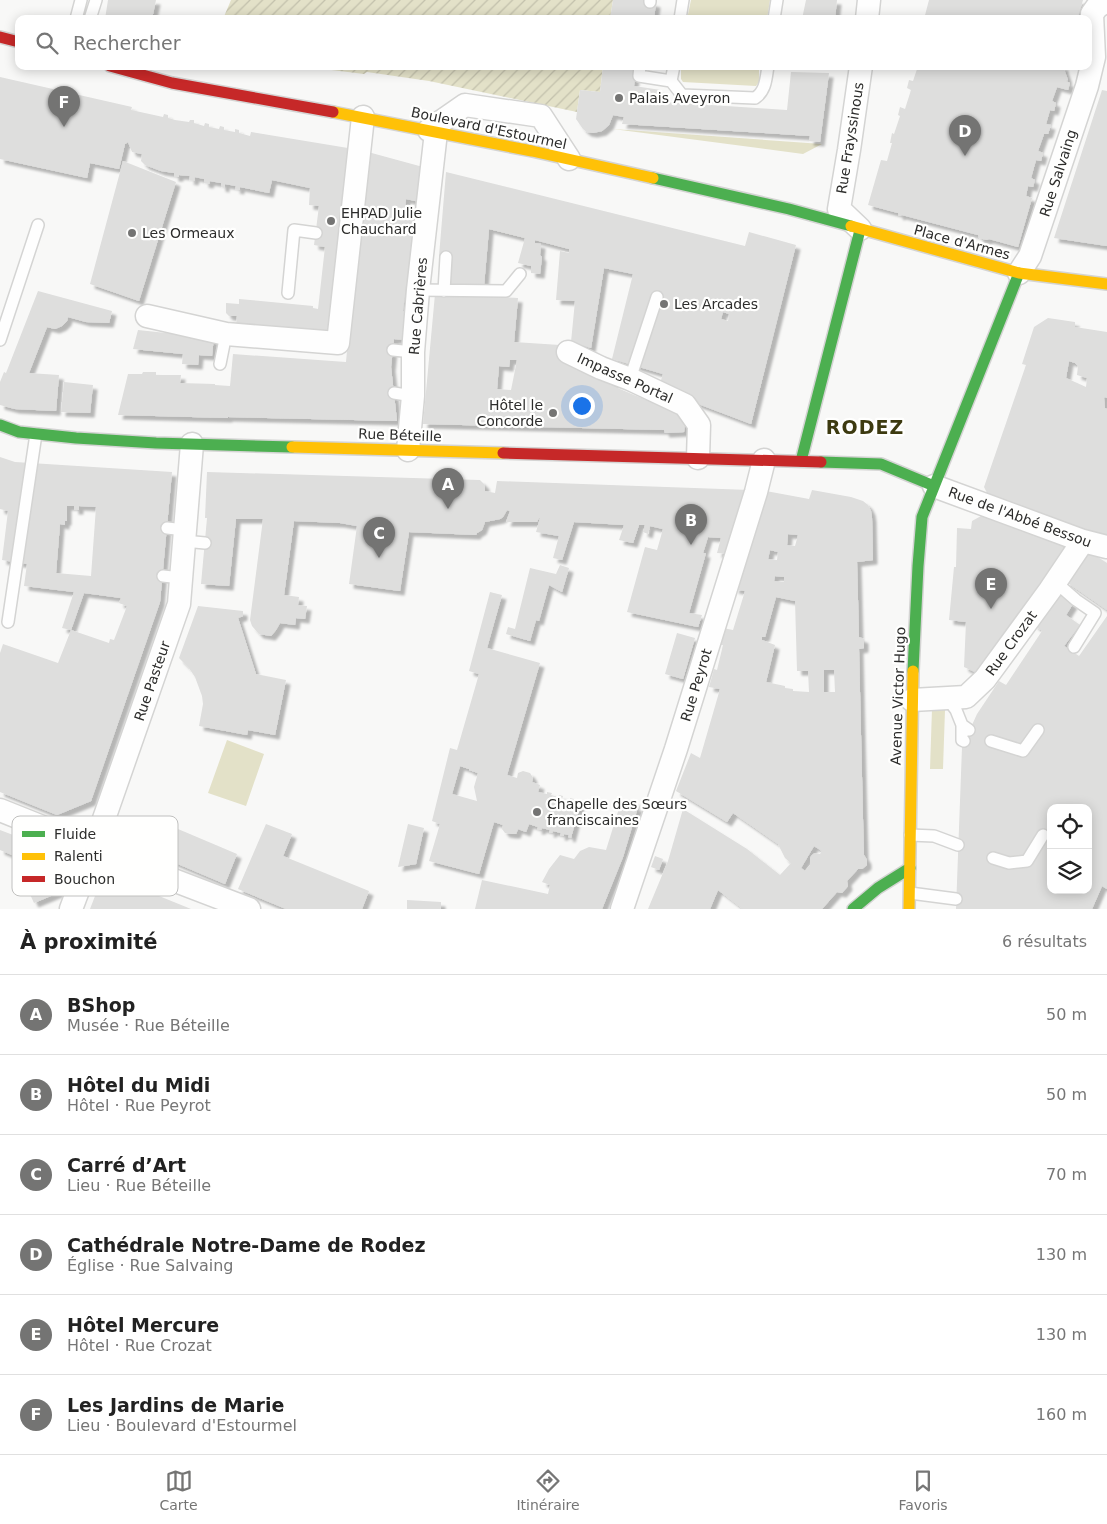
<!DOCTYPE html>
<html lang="fr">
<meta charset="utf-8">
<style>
:root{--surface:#fff;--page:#f6f6f6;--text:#222;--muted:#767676;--line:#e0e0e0;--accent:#747473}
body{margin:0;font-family:"DejaVu Sans",sans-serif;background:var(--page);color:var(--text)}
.controls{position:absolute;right:15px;bottom:15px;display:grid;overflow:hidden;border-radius:10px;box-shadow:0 2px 12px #0003}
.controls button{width:45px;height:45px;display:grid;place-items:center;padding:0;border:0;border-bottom:1px solid var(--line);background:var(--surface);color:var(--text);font:25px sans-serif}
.you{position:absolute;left:581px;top:405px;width:18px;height:18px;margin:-12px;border:4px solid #fff;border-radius:50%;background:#1a73e8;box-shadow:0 0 0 8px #1a73e833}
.badge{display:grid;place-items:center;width:32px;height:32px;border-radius:50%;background:var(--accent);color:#fff;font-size:16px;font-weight:700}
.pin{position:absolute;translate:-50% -41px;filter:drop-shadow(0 1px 2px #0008)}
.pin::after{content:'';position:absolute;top:26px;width:18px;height:15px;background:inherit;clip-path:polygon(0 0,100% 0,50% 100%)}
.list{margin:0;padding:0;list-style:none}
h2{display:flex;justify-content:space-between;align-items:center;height:65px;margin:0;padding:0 20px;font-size:21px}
h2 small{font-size:16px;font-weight:400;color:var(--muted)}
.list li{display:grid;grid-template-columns:32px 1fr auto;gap:15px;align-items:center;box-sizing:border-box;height:80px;padding:0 20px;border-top:1px solid var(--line)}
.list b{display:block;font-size:19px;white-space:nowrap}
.list p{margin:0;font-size:16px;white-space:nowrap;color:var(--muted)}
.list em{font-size:16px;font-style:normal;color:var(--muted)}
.icon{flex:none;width:28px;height:28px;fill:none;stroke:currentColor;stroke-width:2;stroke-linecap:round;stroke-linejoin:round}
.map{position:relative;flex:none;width:1107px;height:909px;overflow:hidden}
.search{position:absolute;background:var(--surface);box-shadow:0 2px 12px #0003;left:15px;right:15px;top:15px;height:55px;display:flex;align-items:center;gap:12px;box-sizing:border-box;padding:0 18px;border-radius:10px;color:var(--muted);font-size:19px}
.sheet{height:545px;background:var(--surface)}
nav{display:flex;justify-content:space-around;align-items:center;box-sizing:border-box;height:70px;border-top:1px solid var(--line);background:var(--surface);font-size:14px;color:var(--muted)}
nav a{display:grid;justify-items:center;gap:2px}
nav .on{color:var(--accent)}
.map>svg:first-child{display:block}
.grass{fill:#e3e1c8}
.garden{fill:url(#garden-furrows)}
.building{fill:#dededd;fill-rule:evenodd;filter:url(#shadow)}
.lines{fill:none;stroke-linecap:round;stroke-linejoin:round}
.lane-casing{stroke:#d4d4d3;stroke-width:14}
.street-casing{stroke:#d4d4d3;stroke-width:25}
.fast-casing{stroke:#d4d4d3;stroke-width:14}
.slow-casing{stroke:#d4d4d3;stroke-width:14}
.jam-casing{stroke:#d4d4d3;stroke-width:14}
.lane{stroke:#fefefe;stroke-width:11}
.street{stroke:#fefefe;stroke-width:22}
.fast{stroke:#4caf50;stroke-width:11}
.slow{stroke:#ffc107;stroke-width:11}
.jam{stroke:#c62828;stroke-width:11}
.poi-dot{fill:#747473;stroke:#fffffe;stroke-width:2}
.labels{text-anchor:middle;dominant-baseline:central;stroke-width:4.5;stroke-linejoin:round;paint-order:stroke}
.poi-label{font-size:14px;fill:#2d2d2c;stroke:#fffffe;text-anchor:start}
.street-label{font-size:14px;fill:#2d2d2c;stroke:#fffffe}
.district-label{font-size:19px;font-weight:bold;letter-spacing:1px;fill:#3d3a10;stroke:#fffffe}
.key{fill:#fffffe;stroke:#c0c0bf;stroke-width:1}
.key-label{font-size:14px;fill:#2d2d2c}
</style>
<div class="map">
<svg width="1107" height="909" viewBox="0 0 1107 909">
<defs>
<pattern id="garden-furrows" width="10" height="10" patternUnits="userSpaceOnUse" patternTransform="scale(1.25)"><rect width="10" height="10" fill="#e3e1c8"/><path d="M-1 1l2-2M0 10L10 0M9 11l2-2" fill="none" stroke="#c3c1ac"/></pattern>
<filter id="shadow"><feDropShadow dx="4.5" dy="4.5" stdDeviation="1" flood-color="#0004"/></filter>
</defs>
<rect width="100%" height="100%" fill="#f8f8f7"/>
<path class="grass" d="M691,0H770L767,19H687Z
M681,66H759V82L756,86L683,82L681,79Z
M613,129L822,144L803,154Z
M932,709L945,710L943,769H930Z
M227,740L264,754L246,806L208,793Z"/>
<path class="garden" d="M231,0H613L610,19H223Z
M299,66H603L600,92L580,90L577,112L429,81L367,72L364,74Z"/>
<path class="building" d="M108,0H156L152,19H105Z
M613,0H646V1L656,3L654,19H610Z
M806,0H837L835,19H802Z
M929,0H1083L1078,17L1082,19H924Z
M603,66H636L634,86L661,90L659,104H664L665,102L787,110L791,72L829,73L820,142L809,141L810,136L622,124L624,117L613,115L609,125L602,131L593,133L587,132L583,129L576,119L580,90L600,92Z
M918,66H1064V69L1068,80L1066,81L1070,83L1068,90L1057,87L1052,101L1056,103L1054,111L1050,110L1046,124L1051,125L1048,134H1044L1038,151L1043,153L1041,161L1036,160L1031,178L1035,180L1033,187L1028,186L1026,196L1032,198L1018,247L989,239L987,240L979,238L978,235L902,215L899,216L898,213L868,205L881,160L887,161L892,143H890L892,133L894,134L900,116L898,115L900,107L905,109L911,90L907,88L909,80L913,81Z
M0,77L132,107L131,110L154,115L163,117L164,114L168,115V118L175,120L189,122L190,120H194V123L204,126L205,123L209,124V127L219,129L220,126L224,127V130L235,132V129L239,130V133L250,136L251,132L354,149L333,334L236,325L237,316H229L226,313V303L239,304V299L313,306V308L318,309L325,247L314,245L319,206L309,205L310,188L272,180L269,193L240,187V190L235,189L236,186L225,184V188L221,187V183L210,181L209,184L204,183V179L195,177L194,181L189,180L190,176L179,175V177H174V173L161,171L145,165L141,161L142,154L132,152L128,142L125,144L119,169L90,163L87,178L0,159Z
M1102,90L1107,91V246L1054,238Z
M368,152L423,167L420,202L406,199L405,209H412L410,219L418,220L412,287H406L403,311L409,312L406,340L394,339L391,367L397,421L228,417V418L118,415L128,374H142L143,372H156V375H181L180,383L215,384V385L230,386L233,354L346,362L351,306L352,302L354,303L355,296L353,295Z
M123,161L176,182L139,301L90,284Z
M446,172L745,246L749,232L796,245L751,424L693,402L660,383L663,374L612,359L633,274L604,268L591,348L571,342L575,301L556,300L560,251L569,253V249L535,240V243L541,244L540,255L542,257L540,274L531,273V266L518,263L525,238L489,229L484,286L450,285L452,259L439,256ZM723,312L729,314L728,321L721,319Z
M38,291L112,311L109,323L86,322L68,317L67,321L62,326L55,329L47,327L29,373L59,375L56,411L15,409L0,405V382L4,372L6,373Z
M435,294L518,298L514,342L560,345L561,361L615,381L613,386L634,395L649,401L651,398L686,414L684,432L665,433L664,430L423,424ZM510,360H517L511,390L497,389L499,366L509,367Z
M1048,318L1075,322V327L1107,332V398L1105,397L1104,398L1105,408L1107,409V536L1106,537L989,497L984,487L1026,365L1022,364L1034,327ZM1069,361L1075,363L1078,366L1077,375L1087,378L1086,387L1066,378Z
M138,330L185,335L214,336L212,356L199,355L198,365L182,364L183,354L133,349Z
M64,382L93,385L90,413L61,412Z
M0,457L15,462L172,472L160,602L91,801L57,815L0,792V653L3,644L58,663L71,630L62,628L74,592L24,586L27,564L2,560L8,511L0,509ZM67,506H74V510H79V506L96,507L91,576L56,573L60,524L65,525V521H67ZM84,593L121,598L119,603L127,606L114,640L110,639L109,643L71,630Z
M207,472L480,480L485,485V491L495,493L497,481L750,490L730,554L717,553L721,538L708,537L703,553H706L689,613L702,615L698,627L627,612L645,547L657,550L663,529L650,526L648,534L643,532L645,525H639L633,543L619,540L624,525L574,522L562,560L553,558L559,536L536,532L540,518H539L537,522H506L510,511L507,510L503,517L500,519L485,522L482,530L477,533L476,535L409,532L400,591L349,584L357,526L340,523L294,521L284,595L299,597L298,605L307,606L305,619L296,618L295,625L280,623L276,630L271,636L259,634L252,626L250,620L263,519H236L229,586L201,584L207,518H205Z
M812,490L851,497L863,501L868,505L871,511L872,518L873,560L857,562L859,637L864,639V648L859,649L863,819L864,855L867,860V865L862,869H858L847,881L848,886L842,893L837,892L822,909H743L718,890L710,909H648L668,861L683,809L747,849L780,875L791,863L785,858L778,844L733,813L727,822L676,791L691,753L700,758L720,689L709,687L714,669L717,670L723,645H719L723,628L733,630L745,591L734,589L766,491L809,499ZM788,534L798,535L795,546L787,545ZM770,550L778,552L777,560L768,559ZM775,576L784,577V582L774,581ZM776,597L795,601L797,671H808L809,692L793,691V689L785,688V686L766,682L775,645L762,640V637H765ZM824,670H834L835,692H824ZM814,846L822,851L820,854L815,853L812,855L810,858V865L805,871L801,868Z
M981,516L1034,535L1061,542L1064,550L977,673L964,667L966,622L949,620L954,567H956L957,528L971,529L972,521Z
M1093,554L1107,563V610L1065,581L1082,556Z
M560,565L569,568L562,592L549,585L539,621L536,620L530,641L506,634L508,627L515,629L530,568L556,574Z
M490,592L502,595L487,648L540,663L507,775L517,778L518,773L523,771L530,773L533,778L532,782L540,785L538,792L547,794V792L552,793L551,795L558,797L559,795L563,796L562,799L570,801V798L574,799L573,802L577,803L578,800L581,801L571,838L568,837L569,835L564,834V836H560L561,833L553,831L552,833H549L550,830L542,828L541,830H537L538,827L529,824L526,832L518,829L516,834H511L505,833L502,829L503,825L494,822L479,874L429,861L440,824L432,821L450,748L457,750L479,674L469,671ZM460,766L469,769V770L478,773L474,787L477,801L452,794Z
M1056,592L1073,604L1066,615L1080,625L1064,646L1079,656L1107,616V889L1102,886L1092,909H956L962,747L977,714L999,681L1006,685L1042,631L1033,624ZM1051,808H1088V890H1051Z
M198,606L243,611V616L238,618L256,674L286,680L275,735L248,730L247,735L199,726L203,704L202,696L195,677L189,668L179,658Z
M677,633L695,638L683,679L665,674Z
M627,799L636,802L634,806L638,807L623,857L602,909H475L482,880L548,894L550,885L542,882L549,869L560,855L574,859L580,851L589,847L606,850L621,802L626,804Z
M266,824L292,834L283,856L369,891L362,909H286L238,889Z
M408,824L424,828L416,864L398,867Z
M178,829L237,854L225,884L166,859Z
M0,830L34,843L33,845L41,848L43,846L46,847L50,856L47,862L48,865L51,868V872L58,874L62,882L58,893L34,903L12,855L0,850Z
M655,856L663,859L659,870L651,867Z
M126,883L132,885L191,909H90L95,896Z
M407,900L441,902V909H407Z"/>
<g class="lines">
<g class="lane-casing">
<path id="lane" d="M650,2V0
M76,19L81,0
M90,19L96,0
M680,19L683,0
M774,19L777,0
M640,66L639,76L671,81
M674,66L671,81L682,95L755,98C766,91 766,78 768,66
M418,290L506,291L520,274
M444,291L446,257
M288,293L294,230L316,233
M0,340L38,225
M393,350L413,352
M220,364L226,334
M630,379L657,297
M394,393L413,396
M167,528L185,530
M184,541L205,543
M163,576L181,578
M1055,583L1060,586L1076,600L1095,613L1074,647
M8,622L36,434
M947,698L956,710L962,725L969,730
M962,725V740L964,741
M991,741L1023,751L1038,730
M910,835L934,836L958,845
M993,858L1009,863L1027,861L1043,835
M910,893L956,899"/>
</g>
<g class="street-casing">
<path id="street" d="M867,19L869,0
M429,130L465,105L541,116L569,159
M860,229L839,209L849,150L861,66
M1019,273L1030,256L1087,86L1094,57L1092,14L1097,7L1107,1
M147,316L226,334L338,343L363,117
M568,352L601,368L630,379L685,405L699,425L698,458
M408,450L413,396V352L418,290L436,132
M934,486L1083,541L1107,547
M912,700L966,697L985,679L1050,590L1083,541
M0,810L45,828L69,840L91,856L121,860L249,909
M71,909L91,856L179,604L192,444
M622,909L676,749L756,492L764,460"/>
</g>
<g class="fast-casing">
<path id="fast" d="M653,178L789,209L851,226
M0,425L19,432L76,438L156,443L292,447
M801,461L860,230
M821,462L881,464L934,486
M913,671L918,566L922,517L1019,273
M853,909L878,888L910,868"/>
</g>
<g class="slow-casing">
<path id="slow" d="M333,112L532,151L653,178
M851,226L1019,273L1107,284
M292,447L503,453
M909,909L913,671"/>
</g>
<g class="jam-casing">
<path id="jam" d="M0,37L19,42
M110,66L172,83L333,112
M503,453L821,462"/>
</g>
<use href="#lane" class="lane"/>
<use href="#street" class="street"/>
<use href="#fast" class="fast"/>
<use href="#slow" class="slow"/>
<use href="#jam" class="jam"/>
</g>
<g class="poi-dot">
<circle cx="619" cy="98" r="5"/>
<circle cx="331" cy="221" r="5"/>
<circle cx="132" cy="233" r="5"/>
<circle cx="664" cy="304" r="5"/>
<circle cx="553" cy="413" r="5"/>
<circle cx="537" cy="812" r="5"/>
</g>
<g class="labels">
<g class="poi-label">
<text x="629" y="98">Palais Aveyron</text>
<text x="341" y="213">EHPAD Julie<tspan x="341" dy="16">Chauchard</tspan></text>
<text x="142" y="233">Les Ormeaux</text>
<text x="674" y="304">Les Arcades</text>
<text x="543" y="405" text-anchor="end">Hôtel le<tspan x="543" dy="16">Concorde</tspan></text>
<text x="547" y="804">Chapelle des Sœurs<tspan x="547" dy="16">franciscaines</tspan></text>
</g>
<g class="street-label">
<text transform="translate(489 128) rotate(12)">Boulevard d'Estourmel</text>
<text transform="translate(850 138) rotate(-81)">Rue Frayssinous</text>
<text transform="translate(1058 173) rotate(-72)">Rue Salvaing</text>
<text transform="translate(962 242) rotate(15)">Place d'Armes</text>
<text transform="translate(418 306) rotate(-85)">Rue Cabrières</text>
<text transform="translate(625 378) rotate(24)">Impasse Portal</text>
<text transform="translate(400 435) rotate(2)">Rue Béteille</text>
<text transform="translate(1020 517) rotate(20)">Rue de l'Abbé Bessou</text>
<text transform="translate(1011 643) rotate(-54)">Rue Crozat</text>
<text transform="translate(152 681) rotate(-71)">Rue Pasteur</text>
<text transform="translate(696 685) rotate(-73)">Rue Peyrot</text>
<text transform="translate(898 696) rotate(-88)">Avenue Victor Hugo</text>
</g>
<g class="district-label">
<text x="865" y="427">RODEZ</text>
</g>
</g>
<rect x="12" y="816" width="166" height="80" rx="8" class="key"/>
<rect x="22" y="831" width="23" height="6" fill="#4caf50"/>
<rect x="22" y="853" width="23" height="7" fill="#ffc107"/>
<rect x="22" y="876" width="23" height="6" fill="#c62828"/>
<g class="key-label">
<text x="54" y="839">Fluide</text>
<text x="54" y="861">Ralenti</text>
<text x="54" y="884">Bouchon</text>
</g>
</svg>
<div class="controls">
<button><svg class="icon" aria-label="locate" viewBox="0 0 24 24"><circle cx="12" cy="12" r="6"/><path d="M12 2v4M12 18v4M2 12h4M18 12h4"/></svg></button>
<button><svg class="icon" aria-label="layers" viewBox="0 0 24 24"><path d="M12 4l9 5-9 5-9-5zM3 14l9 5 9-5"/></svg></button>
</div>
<div class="you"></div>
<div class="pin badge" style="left:448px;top:509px">A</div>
<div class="pin badge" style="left:691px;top:545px">B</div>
<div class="pin badge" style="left:379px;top:558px">C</div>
<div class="pin badge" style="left:965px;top:156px">D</div>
<div class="pin badge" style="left:991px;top:609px">E</div>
<div class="pin badge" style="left:64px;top:127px">F</div>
<div class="search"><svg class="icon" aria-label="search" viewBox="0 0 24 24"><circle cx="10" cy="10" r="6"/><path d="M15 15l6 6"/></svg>Rechercher</div>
</div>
<section class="sheet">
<h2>À proximité<small>6 résultats</small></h2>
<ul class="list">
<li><span class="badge">A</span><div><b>BShop</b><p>Musée · Rue Béteille</p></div><em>50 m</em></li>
<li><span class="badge">B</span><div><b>Hôtel du Midi</b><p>Hôtel · Rue Peyrot</p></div><em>50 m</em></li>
<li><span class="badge">C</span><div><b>Carré d’Art</b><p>Lieu · Rue Béteille</p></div><em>70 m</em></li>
<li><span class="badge">D</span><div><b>Cathédrale Notre-Dame de Rodez</b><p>Église · Rue Salvaing</p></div><em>130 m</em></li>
<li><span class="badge">E</span><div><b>Hôtel Mercure</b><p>Hôtel · Rue Crozat</p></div><em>130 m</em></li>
<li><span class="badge">F</span><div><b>Les Jardins de Marie</b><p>Lieu · Boulevard d'Estourmel</p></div><em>160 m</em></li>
</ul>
</section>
<nav>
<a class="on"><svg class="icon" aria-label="map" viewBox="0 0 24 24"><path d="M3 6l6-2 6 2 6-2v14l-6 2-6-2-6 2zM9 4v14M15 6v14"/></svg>Carte</a>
<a><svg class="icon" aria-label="directions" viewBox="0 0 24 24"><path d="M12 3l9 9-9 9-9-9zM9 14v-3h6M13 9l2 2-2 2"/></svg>Itinéraire</a>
<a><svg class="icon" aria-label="saved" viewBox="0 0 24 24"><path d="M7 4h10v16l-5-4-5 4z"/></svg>Favoris</a>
</nav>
